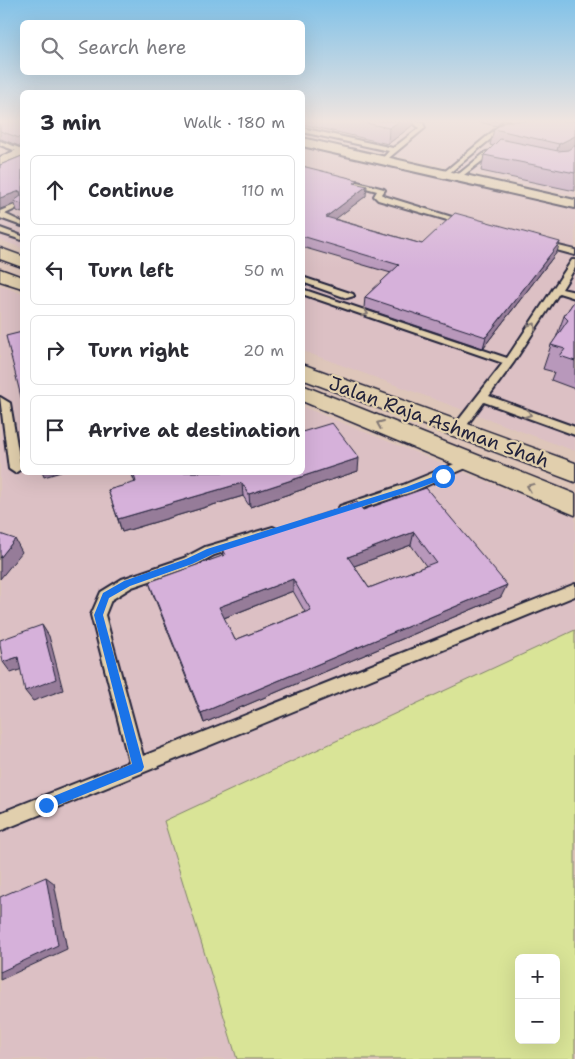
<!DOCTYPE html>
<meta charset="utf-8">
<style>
:root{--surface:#fff;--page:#f2f2f3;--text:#2b2b33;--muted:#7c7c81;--line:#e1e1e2}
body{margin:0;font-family:"Shantell Sans",sans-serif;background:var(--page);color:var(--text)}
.controls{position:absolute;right:15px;bottom:15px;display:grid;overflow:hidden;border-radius:8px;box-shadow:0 5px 20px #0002}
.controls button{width:45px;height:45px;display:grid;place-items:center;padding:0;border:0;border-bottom:1px solid var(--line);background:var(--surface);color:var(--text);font:25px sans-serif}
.stop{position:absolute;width:15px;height:15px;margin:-11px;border:4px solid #1a73e8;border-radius:50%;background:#fff}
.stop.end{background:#1a73e8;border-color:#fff;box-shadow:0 1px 5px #0008}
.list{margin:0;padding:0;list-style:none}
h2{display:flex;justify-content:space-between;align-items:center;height:65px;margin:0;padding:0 20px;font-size:21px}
h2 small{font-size:16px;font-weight:400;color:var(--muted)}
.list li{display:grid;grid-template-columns:32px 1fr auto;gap:15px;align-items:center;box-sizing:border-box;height:70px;margin:0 10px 10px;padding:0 10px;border:1px solid var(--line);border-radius:8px}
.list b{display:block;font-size:19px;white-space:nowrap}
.list em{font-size:16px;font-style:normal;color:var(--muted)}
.icon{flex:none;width:28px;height:28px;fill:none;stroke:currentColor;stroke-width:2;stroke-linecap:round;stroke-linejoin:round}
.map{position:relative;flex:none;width:575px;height:1059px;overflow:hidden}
.search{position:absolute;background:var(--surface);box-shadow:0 5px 20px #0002;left:20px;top:20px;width:285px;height:55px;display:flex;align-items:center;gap:12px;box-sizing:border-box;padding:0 18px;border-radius:8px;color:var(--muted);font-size:19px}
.panel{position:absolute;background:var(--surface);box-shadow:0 5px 20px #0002;left:20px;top:90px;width:285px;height:385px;border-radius:8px}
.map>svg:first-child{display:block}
.built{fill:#dcc0c4;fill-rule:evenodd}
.green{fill:#d9e497;stroke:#7e8369;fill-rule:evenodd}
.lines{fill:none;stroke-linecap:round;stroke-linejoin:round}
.service-casing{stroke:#22223b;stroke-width:4}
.minor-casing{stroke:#22223b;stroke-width:4}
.secondary-casing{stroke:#22223b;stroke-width:3}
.service{fill:#e1cfad;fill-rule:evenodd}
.minor{fill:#e1cfad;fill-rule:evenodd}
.secondary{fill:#e1cfad;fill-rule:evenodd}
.wall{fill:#b898bb;stroke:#22223b;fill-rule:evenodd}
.shaded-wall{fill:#967c99;stroke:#22223b}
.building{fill:#d6b1da;stroke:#22223b;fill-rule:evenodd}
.oneway{stroke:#827874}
.route{fill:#1a73e8}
.labels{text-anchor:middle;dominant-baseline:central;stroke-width:4.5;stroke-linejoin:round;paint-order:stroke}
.street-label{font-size:19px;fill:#22223b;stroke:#e1cfad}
</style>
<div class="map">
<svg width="575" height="1059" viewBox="0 0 575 1059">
<rect width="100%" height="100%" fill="#dec6ba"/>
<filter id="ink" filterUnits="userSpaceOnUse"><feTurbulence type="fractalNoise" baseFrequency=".02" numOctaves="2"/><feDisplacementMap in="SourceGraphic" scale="10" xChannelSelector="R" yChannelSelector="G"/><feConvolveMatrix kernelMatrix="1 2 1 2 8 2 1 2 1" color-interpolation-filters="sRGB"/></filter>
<g filter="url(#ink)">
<path class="built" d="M303,121H575V196L303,135Z
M302,146L575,208V451L303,351Z
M22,158V248L0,240V168Z
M0,285L22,294V472H302L303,407L575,517V1059H0ZM519,958H556V1040H519Z"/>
<path class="green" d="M575,630V1059H237L164,821ZM519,958H556V1040H519Z"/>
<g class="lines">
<g class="service-casing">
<path id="service" d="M412,121L423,123L425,128L384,162L381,160L389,151L302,132V128L393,148L419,128Z
M503,121H509V124L447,175H443V173L503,123Z
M0,141L22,149V153L0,145Z
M499,150L502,152L501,153L490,155L460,178L455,177L486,152Z
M342,178L384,189L385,190L382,194L384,196L468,222L461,224L378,200L374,196L377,191L340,181L339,180Z
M22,202V206L5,214L22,222V226L0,218V211Z
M0,228L22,236V240L0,233Z
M538,241L575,250V255L538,245Z
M572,260H575V268L562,289L575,292V298L559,293L514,362L489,396L575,427V435L484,402L462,432H454L453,429L454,426L503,363L302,294V289L507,358Z
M302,277L353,294L354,296L347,298L302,282Z
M0,397L10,403L21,469L15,473L9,469Z
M469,458L473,459L475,462L473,465L412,492L344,514L340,512L338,509L340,506L403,485Z
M273,527L277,529L279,532L277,535L214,555L194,566L132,587L111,600L105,615L143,756L575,584V596L0,831V813L129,762L91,615L101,592L122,579L184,558L205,547Z"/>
</g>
<g class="minor-casing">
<path id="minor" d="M302,138L575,200V208L302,146Z
M22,148V157L0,166V157Z"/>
</g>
<g class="secondary-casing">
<path id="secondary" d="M0,248L22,256V267L0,259Z
M0,269L22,277V288L0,281Z
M302,364L575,463V482L302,379Z
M302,385L575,494V515L302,401Z"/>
</g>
<use href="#service" class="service"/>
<use href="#minor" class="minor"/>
<use href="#secondary" class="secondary"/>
</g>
<path class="wall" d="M0,121H22V147L1,139L0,140Z
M302,121H414L413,125L388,144L302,124Z
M474,121H501L497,126Z
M575,121V191L481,171L484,155L493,146L490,145L494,129Z
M22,156V213L17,211L15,204L0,209V165Z
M302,166L358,184L366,196L335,219L422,244L557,252L483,348L364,308L365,297L391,273L302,247Z
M575,300V389L551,380L554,372L543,369L551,345L556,338L564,316Z
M358,471L250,507L243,496L122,532L108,490L135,483L131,472H302Z
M426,488L501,597L204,723L153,594L149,582L223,556L222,549L363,510ZM411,545L426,566L369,588L354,566ZM293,591L305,612L235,640L224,618Z"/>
<path class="shaded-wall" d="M400,121H414L413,125L388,144L389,128Z
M575,136V149L554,160L559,144Z
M367,186L366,196L325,227L326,217Z
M20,191L22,199L14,201L15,204L0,209V198Z
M560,242L557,252L483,348L486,337Z
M359,458L358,471L250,507L249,494Z
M42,472H61L44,477Z
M242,483L243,496L122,532L118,519Z
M414,532L411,545L346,569L348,557Z
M15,539L22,552L0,579V558Z
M293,579V591L221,619L219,607Z
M507,585L501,597L204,723L201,713Z
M42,625L49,636L63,690L33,701L25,691Z
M18,657L25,668L11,673L3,662Z
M46,877L54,883L67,949L0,980V972Z"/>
<path class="building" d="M0,121H22V139L0,131Z
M357,121H400L389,128Z
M506,121H575V136L559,144L494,129Z
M500,139L558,151L568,150L575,145V173L484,155Z
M22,156V204L14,201L21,196L20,191L0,198V165Z
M302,166L358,180L354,183L367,186L326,217L422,244L455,213L560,242L486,337L365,297L399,265L302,236Z
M575,300V361L560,356L565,349L551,345L568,320L564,316Z
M22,332V401L6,336Z
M332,423L359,458L249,494L242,483L118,519L108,490L136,482L133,472H302V432Z
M426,488L507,585L201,713L149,582L225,555L222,549L357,502L363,510ZM414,532L436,562L369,588L348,557ZM293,579L311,610L235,640L219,607Z
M0,534L15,539L0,558Z
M42,625L56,679L25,691L18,657L3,662L0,645V640Z
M46,877L58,945L0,972V897Z"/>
<defs><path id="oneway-chevron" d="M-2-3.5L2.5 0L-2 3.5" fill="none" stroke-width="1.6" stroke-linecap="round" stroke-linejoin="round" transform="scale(1.25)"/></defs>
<g class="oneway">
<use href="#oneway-chevron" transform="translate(365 313) rotate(19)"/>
<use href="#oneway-chevron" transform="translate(533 326) rotate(-56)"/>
<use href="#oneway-chevron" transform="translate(528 414) rotate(20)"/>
<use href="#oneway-chevron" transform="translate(380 424) rotate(-157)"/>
<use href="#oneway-chevron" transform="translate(530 487) rotate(-158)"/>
</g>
</g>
<linearGradient id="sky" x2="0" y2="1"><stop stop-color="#82c2e8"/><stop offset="0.45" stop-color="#f0e5e0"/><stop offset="1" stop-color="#f0e5e0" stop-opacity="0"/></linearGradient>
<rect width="575" height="269" fill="url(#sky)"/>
<path class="route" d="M443,473L446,474V478L411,491L213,554L192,564L130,586L109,598L103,615L144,767L142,771L46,810L42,809L41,805L42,801L132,764L94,615L103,593L124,581L186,559L207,549L406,487Z"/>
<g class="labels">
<g class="street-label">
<text transform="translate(439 422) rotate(20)">Jalan Raja Ashman Shah</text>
</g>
</g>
</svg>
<div class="controls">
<button>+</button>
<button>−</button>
</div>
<div class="stop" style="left:443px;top:476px"></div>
<div class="stop end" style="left:46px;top:805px"></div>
<div class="search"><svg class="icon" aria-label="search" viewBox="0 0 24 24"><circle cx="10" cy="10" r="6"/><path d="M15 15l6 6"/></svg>Search here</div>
<section class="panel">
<h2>3 min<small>Walk · 180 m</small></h2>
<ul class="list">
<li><svg class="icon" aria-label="ahead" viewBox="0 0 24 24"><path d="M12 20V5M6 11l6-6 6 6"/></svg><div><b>Continue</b></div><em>110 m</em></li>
<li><svg class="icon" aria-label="left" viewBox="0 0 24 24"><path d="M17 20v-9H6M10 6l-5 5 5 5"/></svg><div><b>Turn left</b></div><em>50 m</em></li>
<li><svg class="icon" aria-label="right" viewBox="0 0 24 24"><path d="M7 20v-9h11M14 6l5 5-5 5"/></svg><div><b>Turn right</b></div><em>20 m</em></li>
<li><svg class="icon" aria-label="arrive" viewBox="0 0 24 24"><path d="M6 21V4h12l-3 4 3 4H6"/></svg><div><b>Arrive at destination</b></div></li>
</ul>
</section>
</div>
